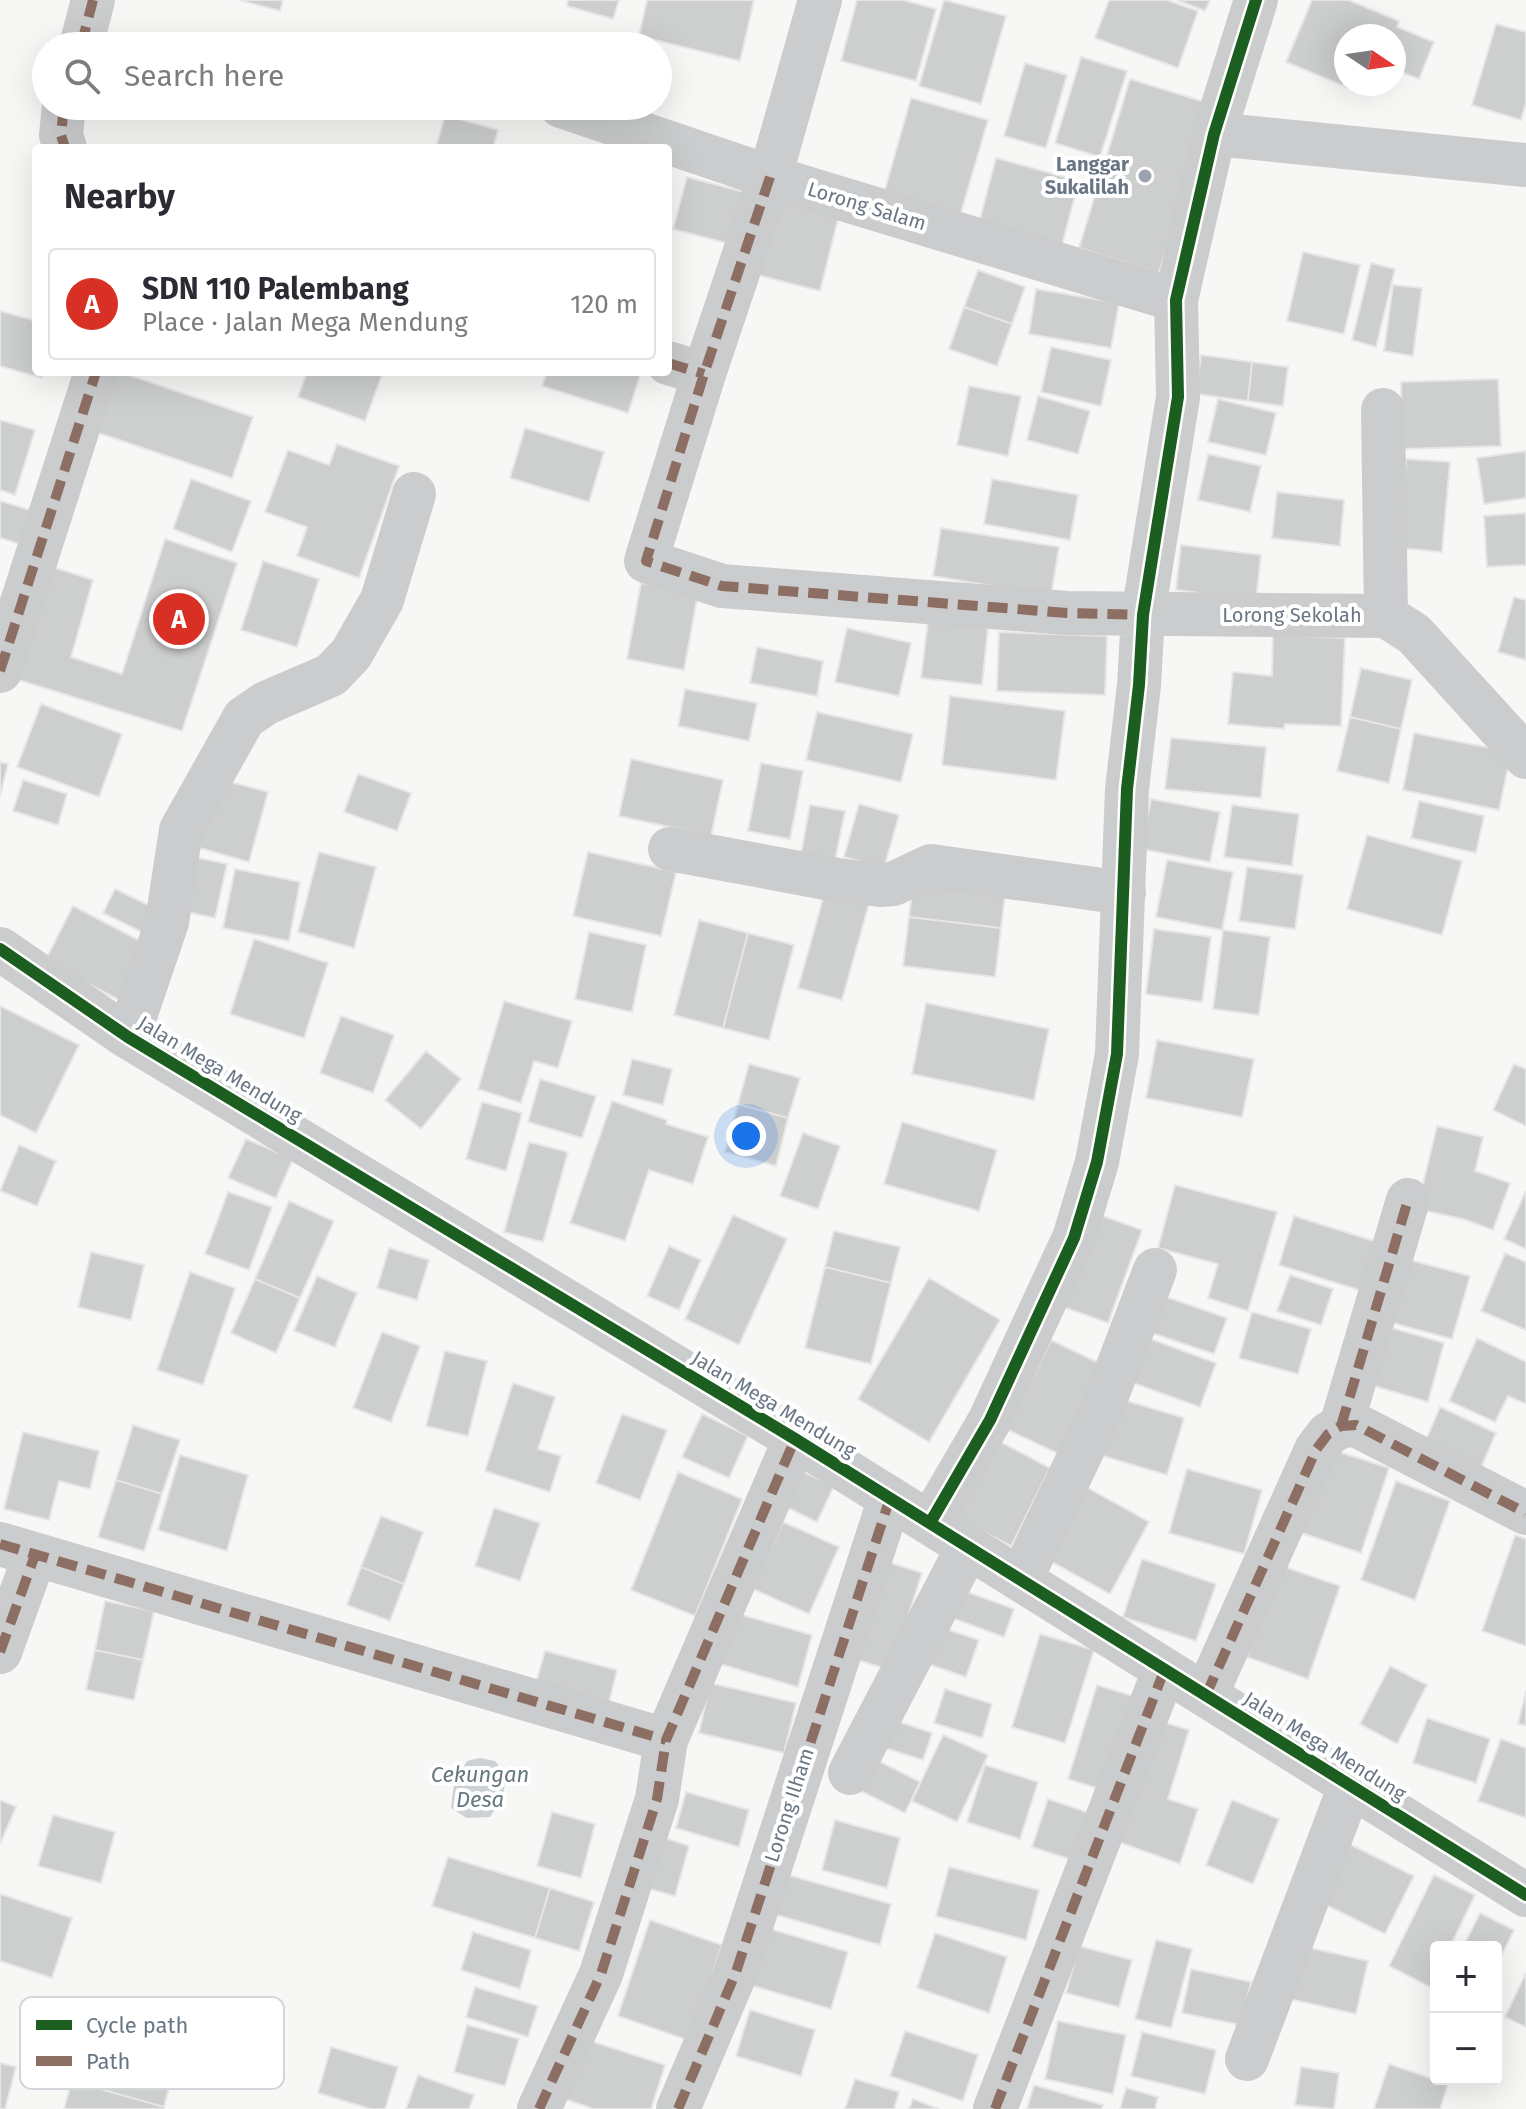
<!DOCTYPE html>
<meta charset="utf-8">
<style>
:root{--surface:#fff;--page:#f7f7f7;--text:#2b2b33;--muted:#7c7c81;--line:#e1e1e2;--accent:#d93025}
body{margin:0;font-family:"Fira Sans",sans-serif;background:var(--page);color:var(--text)}
.controls{position:absolute;right:24px;bottom:24px;display:grid;overflow:hidden;border-radius:8px;box-shadow:0 8px 32px #0002}
.controls button{width:72px;height:72px;display:grid;place-items:center;padding:0;border:0;border-bottom:2px solid var(--line);background:var(--surface);color:var(--text);font:40px sans-serif}
.compass{position:absolute;left:1334px;top:24px;width:72px;height:72px;border-radius:50%;background:var(--surface);box-shadow:0 8px 32px #0002;rotate:103deg}
.you{position:absolute;left:746px;top:1136px;width:28px;height:28px;margin:-20px;border:6px solid #fff;border-radius:50%;background:#1a73e8;box-shadow:0 0 0 12px #1a73e833}
.badge{display:grid;place-items:center;width:52px;height:52px;border-radius:50%;background:var(--accent);color:#fff;font-size:26px;font-weight:700}
.pin{position:absolute;translate:-50% -50%;border:4px solid #fff;box-shadow:0 2px 8px #0006}
.list{margin:0;padding:0;list-style:none}
h2{display:flex;justify-content:space-between;align-items:center;height:104px;margin:0;padding:0 32px;font-size:34px}
h2 small{font-size:26px;font-weight:400;color:var(--muted)}
.list li{display:grid;grid-template-columns:52px 1fr auto;gap:24px;align-items:center;box-sizing:border-box;height:112px;margin:0 16px 16px;padding:0 16px;border:2px solid var(--line);border-radius:8px}
.list b{display:block;font-size:30px;white-space:nowrap}
.list p{margin:0;font-size:26px;white-space:nowrap;color:var(--muted)}
.list em{font-size:26px;font-style:normal;color:var(--muted)}
.icon{flex:none;width:44px;height:44px;fill:none;stroke:currentColor;stroke-width:2;stroke-linecap:round;stroke-linejoin:round}
.map{position:relative;flex:none;width:1526px;height:2109px;overflow:hidden}
.search{position:absolute;background:var(--surface);box-shadow:0 8px 32px #0002;left:32px;top:32px;width:640px;height:88px;display:flex;align-items:center;gap:20px;box-sizing:border-box;padding:0 28px;border-radius:44px;color:var(--muted);font-size:30px}
.panel{position:absolute;background:var(--surface);box-shadow:0 8px 32px #0002;left:32px;top:144px;width:640px;height:232px;border-radius:8px}
.map>svg:first-child{display:block}
.water{fill:#cbd1d4}
.building{fill:#cdcece;stroke:#e6e6e6;stroke-width:2}
.lines{fill:none;stroke-linecap:round;stroke-linejoin:round}
.street{stroke:#cbcccd;stroke-width:44}
.quiet{stroke:#8d6e63;stroke-width:10;stroke-dasharray:20 10;stroke-linecap:butt}
.cycleway-casing{stroke:#fff;stroke-width:17}
.cycleway{stroke:#1b5e20;stroke-width:12}
.poi-dot{fill:#9ba3ac;stroke:#fff;stroke-width:3}
.labels{text-anchor:middle;dominant-baseline:central;stroke-width:8;stroke-linejoin:round;paint-order:stroke}
.poi-label{font-size:20px;font-weight:bold;fill:#697684;stroke:#fff;text-anchor:end}
.street-label{font-size:20px;fill:#697684;stroke:#fff}
.water-label{font-size:22px;font-style:italic;fill:#65777f;stroke:#fff}
.key{fill:#fff;stroke:#d2d6da;stroke-width:2}
.key-label{font-size:22px;fill:#697684}
</style>
<div class="map">
<svg width="1526" height="2109" viewBox="0 0 1526 2109">
<rect width="100%" height="100%" fill="#f7f7f6"/>
<path class="water" d="M480,1758L495,1761L507,1776L502,1798L490,1817L467,1818L451,1808L454,1784L467,1761Z"/>
<path class="building" d="M239,0H283L280,11Z
M568,0H619L613,19L567,6Z
M647,0H754L740,61L639,36Z
M857,0H903L936,9L916,81L841,61Z
M944,0L1006,16L981,104L919,86Z
M1109,0H1167L1198,11L1178,68L1095,38Z
M1177,0H1210L1205,11Z
M1312,0H1348L1399,21L1397,27L1434,42L1419,79L1394,69V36H1346V84H1373L1368,96L1286,62Z
M1496,24L1526,32V103L1521,120L1472,105Z
M1081,57L1127,71L1100,157L1055,143Z
M1025,63L1067,75L1046,148L1004,136Z
M1130,79L1211,104L1159,273L1079,248Z
M911,98L988,120L960,216L884,193Z
M445,115L498,130L493,148H436Z
M996,158L1079,181L1062,245L979,223Z
M687,177L748,193L734,245L673,229Z
M765,196L839,215L820,291L746,272Z
M1303,252L1360,265L1344,334L1287,321Z
M1371,263L1395,269L1376,347L1352,340Z
M978,270L1025,287L1012,324L964,307Z
M1393,285L1422,288L1413,356L1384,351Z
M1036,289L1119,303L1111,348L1029,334Z
M964,307L1012,324L997,366L949,349Z
M0,311L36,321V372H44L42,378L0,366Z
M1051,347L1111,360L1101,406L1041,392Z
M1201,355L1252,362L1248,401L1196,394Z
M1252,362L1288,367L1283,406L1248,401Z
M106,372H120L253,417L232,478L87,429Z
M307,372H383L365,421L298,397Z
M547,372H641L628,413L542,386Z
M1498,379L1501,446L1402,449L1401,382Z
M969,386L1021,396L1008,456L957,445Z
M1038,396L1090,411L1078,454L1027,440Z
M1218,399L1276,413L1266,455L1208,442Z
M0,420L35,430L15,495L0,490Z
M525,428L604,452L589,502L510,478Z
M337,444L399,466L359,578L297,556L307,527L265,512L288,450L329,465Z
M1526,451V498L1484,504L1477,458Z
M1208,454L1261,466L1250,512L1198,500Z
M1406,459L1450,462L1442,552L1399,548Z
M191,479L251,501L232,552L173,529Z
M992,479L1078,495L1070,540L984,524Z
M1277,492L1344,500L1340,546L1272,538Z
M0,501L30,510L20,544L0,538Z
M1526,513V565L1487,567L1484,516Z
M941,528L1059,547L1051,596L933,576Z
M165,539L237,563L182,731L3,675L37,562L93,580L71,657L122,674Z
M1181,545L1261,555L1256,600L1176,590Z
M263,561L319,579L297,647L241,630Z
M641,583L698,593L684,670L627,659Z
M1514,597L1526,600V660L1498,652Z
M928,621L988,628L982,685L921,678Z
M847,628L911,643L899,696L835,682Z
M999,632L1107,636L1105,695L997,691Z
M1273,635L1345,638L1341,726L1285,724L1284,729L1228,724L1233,672L1272,676Z
M757,647L823,661L817,696L750,683Z
M1361,668L1412,680L1401,729L1350,717Z
M685,689L757,703L749,741L678,726Z
M950,696L1065,711L1056,780L942,765Z
M41,704L122,734L99,797L17,767Z
M817,712L913,734L901,782L806,760Z
M1350,717L1401,729L1389,783L1337,771Z
M1414,733L1511,752L1499,810L1403,790Z
M1171,738L1266,747L1261,798L1165,789Z
M631,759L723,780L711,836L619,816Z
M0,762L8,764L0,796Z
M761,763L803,771L790,839L748,831Z
M358,774L411,793L397,831L344,812Z
M215,778L268,792L249,862L196,847Z
M23,780L67,794L58,825L13,811Z
M1151,799L1220,812L1210,862L1141,849Z
M1419,801L1484,816L1476,853L1411,838Z
M859,804L899,815L884,868L844,857Z
M810,805L845,811L834,865L800,859Z
M1232,805L1299,814L1292,866L1224,857Z
M1367,835L1462,861L1442,935L1347,909Z
M319,852L376,867L354,948L298,932Z
M588,852L676,872L661,936L573,916Z
M194,857L227,864L215,918L182,911Z
M1167,860L1233,872L1222,930L1156,917Z
M1247,867L1303,875L1295,929L1239,921Z
M235,869L300,882L289,941L223,928Z
M914,876L1006,887L1001,928L909,917Z
M826,888L870,900L842,1000L798,988Z
M115,889L159,910L148,935L103,913Z
M73,906L148,945L119,1000L45,961Z
M909,917L1001,928L995,977L903,966Z
M699,920L748,933L723,1028L674,1015Z
M1154,929L1211,937L1202,1002L1146,994Z
M1223,930L1270,937L1259,1015L1213,1009Z
M589,932L646,945L632,1012L575,999Z
M748,933L794,945L769,1040L723,1028Z
M254,939L328,963L304,1038L230,1014Z
M504,1001L572,1021L558,1068L534,1061L521,1103L478,1089Z
M926,1003L1049,1029L1034,1100L912,1074Z
M0,1006L79,1045L36,1133L0,1115Z
M341,1016L394,1035L373,1093L320,1073Z
M1157,1040L1254,1059L1242,1117L1146,1098Z
M426,1051L461,1079L421,1129L385,1100Z
M632,1059L672,1069L663,1105L623,1095Z
M749,1064L800,1078L788,1118L738,1104Z
M1514,1064L1526,1069V1126L1493,1110Z
M540,1079L596,1096L582,1138L528,1122Z
M612,1101L667,1120L666,1124L708,1137L693,1184L649,1170L625,1241L570,1223Z
M482,1102L522,1113L506,1171L466,1159Z
M738,1104L788,1118L776,1166L725,1152Z
M902,1122L997,1150L979,1211L884,1184Z
M1437,1126L1483,1137L1475,1171L1510,1183L1493,1230L1463,1219L1417,1209Z
M803,1133L840,1146L818,1209L780,1196Z
M246,1139L293,1159L276,1198L228,1178Z
M529,1142L568,1152L543,1242L504,1232Z
M19,1145L56,1161L37,1206L0,1191Z
M1175,1185L1277,1212L1248,1311L1208,1298L1218,1264L1158,1248Z
M1526,1191V1249L1504,1239Z
M228,1192L272,1207L249,1270L205,1254Z
M289,1201L334,1221L300,1298L255,1279Z
M1092,1212L1142,1230L1108,1323L1058,1305Z
M733,1215L787,1239L739,1345L685,1319Z
M1294,1216L1377,1242L1362,1291L1279,1265Z
M834,1231L900,1247L891,1283L825,1267Z
M669,1246L701,1260L679,1310L647,1296Z
M389,1248L429,1260L417,1300L377,1288Z
M91,1252L144,1265L131,1320L78,1307Z
M1505,1253L1526,1262V1330L1481,1311Z
M1402,1258L1470,1276L1452,1339L1385,1321Z
M825,1267L891,1283L871,1364L805,1348Z
M190,1272L235,1288L203,1385L157,1370Z
M1290,1275L1333,1289L1321,1325L1277,1311Z
M317,1276L357,1293L335,1347L294,1331Z
M929,1278L1000,1320L929,1442L858,1399Z
M255,1279L300,1298L276,1353L231,1333Z
M1155,1293L1227,1318L1214,1354L1143,1330Z
M1252,1312L1311,1329L1298,1374L1239,1358Z
M1378,1324L1444,1343L1428,1402L1361,1382Z
M382,1332L420,1346L391,1422L353,1408Z
M1137,1334L1216,1363L1200,1407L1122,1379Z
M1477,1338L1526,1362V1404L1508,1396L1495,1422L1449,1401Z
M1051,1340L1101,1364L1059,1454L1008,1430Z
M445,1351L487,1361L468,1436L426,1426Z
M513,1383L555,1397L538,1449L561,1456L550,1492L485,1471Z
M1117,1398L1184,1418L1167,1475L1100,1455Z
M1440,1407L1496,1433L1479,1472L1423,1447Z
M622,1414L667,1430L640,1500L596,1483Z
M702,1414L748,1436L729,1478L682,1457Z
M133,1425L180,1440L162,1494L116,1480Z
M23,1432L99,1451L90,1489L59,1481L49,1520L4,1509Z
M989,1436L1050,1468L1011,1546L949,1514Z
M1324,1447L1389,1468L1361,1553L1296,1531Z
M180,1455L248,1475L227,1551L158,1530Z
M795,1468L834,1486L817,1522L778,1503Z
M1187,1469L1262,1490L1244,1554L1169,1533Z
M678,1472L742,1499L695,1616L631,1590Z
M116,1480L162,1494L144,1551L98,1537Z
M1396,1481L1450,1501L1415,1600L1361,1580Z
M1077,1482L1149,1522L1110,1594L1038,1554Z
M494,1508L540,1523L520,1581L475,1566Z
M381,1516L423,1532L404,1584L361,1567Z
M783,1522L839,1547L809,1614L753,1589Z
M1515,1535L1526,1539V1646L1482,1631Z
M879,1559L922,1573L891,1670L847,1657Z
M1142,1559L1216,1584L1196,1641L1123,1617Z
M1279,1565L1340,1586L1308,1679L1247,1657Z
M361,1567L404,1584L390,1621L347,1605Z
M962,1590L1014,1609L1004,1637L952,1618Z
M105,1601L154,1611L143,1660L95,1650Z
M735,1613L812,1635L798,1687L720,1664Z
M937,1626L979,1640L966,1677L925,1663Z
M1040,1634L1094,1650L1065,1743L1012,1727Z
M95,1650L143,1660L134,1700L86,1690Z
M545,1651L617,1670L607,1710L534,1690Z
M1390,1666L1427,1685L1397,1744L1360,1724Z
M710,1683L796,1703L784,1753L699,1733Z
M1097,1685L1142,1699L1113,1793L1068,1779Z
M945,1689L992,1704L982,1738L934,1723Z
M1526,1691V1725L1518,1724Z
M888,1718L932,1733L923,1760L879,1746Z
M1150,1718L1189,1730L1168,1799L1198,1809L1180,1864L1113,1840Z
M1427,1718L1490,1739L1476,1783L1413,1763Z
M943,1735L988,1755L957,1822L912,1801Z
M1501,1739L1526,1748V1818L1478,1801Z
M865,1754L920,1782L905,1813L849,1785Z
M985,1765L1038,1782L1020,1839L967,1822Z
M686,1792L749,1810L739,1847L676,1828Z
M1048,1799L1098,1816L1082,1863L1032,1847Z
M0,1800L16,1807L0,1844Z
M1232,1800L1279,1819L1253,1884L1206,1865Z
M552,1812L595,1824L581,1878L537,1866Z
M53,1815L115,1832L101,1883L38,1866Z
M835,1820L900,1838L887,1888L822,1870Z
M665,1838L689,1846L675,1896L650,1889Z
M1347,1843L1414,1876L1385,1934L1318,1901Z
M448,1857L550,1888L535,1938L432,1906Z
M949,1867L1039,1890L1026,1940L936,1916Z
M781,1873L891,1904L880,1945L770,1913Z
M1434,1875L1475,1895L1450,1947H1436V1975L1430,1987L1389,1966Z
M550,1888L594,1902L579,1951L535,1938Z
M0,1894L72,1918L52,1978L0,1961Z
M1480,1913L1514,1930L1496,1967V1947H1463Z
M650,1920L722,1945L690,2041L618,2016Z
M767,1928L848,1952L831,2009L750,1985Z
M473,1932L531,1950L520,1989L461,1970Z
M935,1933L1007,1957L989,2013L917,1988Z
M1156,1940L1192,1949L1171,2028L1135,2019Z
M1079,1946L1132,1960L1119,2007L1066,1993Z
M1302,1946L1368,1961L1356,2014L1290,1999Z
M1191,1969L1251,1982L1241,2025L1182,2013Z
M1526,1973V2027L1505,2017Z
M475,1987L538,2006L528,2037L466,2017Z
M750,2010L815,2030L801,2076L736,2056Z
M88,2021L180,2046L164,2107L72,2081Z
M1058,2021L1126,2035L1113,2094L1045,2079Z
M467,2025L519,2039L505,2086L454,2072Z
M905,2031L978,2055L963,2101L890,2076Z
M1142,2032L1216,2050L1205,2094L1131,2076Z
M578,2037L665,2065L651,2109H594L559,2097Z
M331,2047L398,2067L385,2109H371L318,2093Z
M0,2063L16,2067L5,2109H0Z
M1389,2064L1448,2084L1440,2109H1374Z
M1301,2067L1339,2073L1334,2109L1295,2105Z
M418,2075L474,2095L469,2109H406Z
M855,2079L899,2092L894,2109H845Z
M72,2081L164,2107V2109H64Z
M1034,2085L1103,2105L1101,2109H1027Z
M1126,2088L1158,2097L1155,2109H1120Z
M913,2099L939,2109H909Z"/>
<g class="lines">
<path class="street" d="M820,0L770,177L704,374L646,561L722,586L1067,613L1386,616L1414,634L1526,757
M81,46L93,0
M64,106L61,135L65,148
M561,106L770,177L1176,300
M1214,134L1526,165
M668,363L704,374
M1383,410L1386,616
M0,671L96,372
M670,849L837,880L880,885L893,884L931,866L1124,893
M0,949L128,1037L795,1439L1526,1895
M128,1037L167,922L181,830L244,718L266,703L331,675L351,654L382,600L414,494
M1341,1426L1408,1200
M930,1523L990,1420L1074,1238L1097,1162L1117,1054L1127,789L1139,685L1143,615L1178,397L1176,300L1214,134L1256,0
M0,1544L666,1740
M1021,1579L1101,1411L1155,1270
M0,1652L35,1555
M1206,1695L1316,1450L1328,1434L1341,1426L1356,1425L1526,1513
M850,1773L968,1547
M1247,2059L1350,1786
M539,2109L601,1974L657,1799L666,1740L795,1439
M678,2109L736,1972L890,1498
M995,2109L1164,1671"/>
<path class="quiet" d="M81,46L93,0
M64,106L61,135L65,148
M770,177L704,374L646,561L722,586L1067,613L1143,615
M668,363L704,374
M0,671L96,372
M1341,1426L1408,1200
M0,1544L666,1740
M0,1652L35,1555
M1206,1695L1316,1450L1328,1434L1341,1426L1356,1425L1526,1513
M539,2109L601,1974L657,1799L666,1740L795,1439
M678,2109L736,1972L890,1498
M995,2109L1164,1671"/>
<g class="cycleway-casing">
<path id="cycleway" d="M0,949L128,1037L795,1439L1526,1895
M930,1523L990,1420L1074,1238L1097,1162L1117,1054L1127,789L1139,685L1143,615L1178,397L1176,300L1214,134L1256,0"/>
</g>
<use href="#cycleway" class="cycleway"/>
</g>
<circle class="poi-dot" cx="1145" cy="176" r="8"/>
<g class="labels">
<g class="poi-label">
<text x="1129" y="164">Langgar<tspan x="1129" dy="23">Sukalilah</tspan></text>
</g>
<g class="street-label">
<text transform="translate(867 206) rotate(17)">Lorong Salam</text>
<text x="1292" y="615">Lorong Sekolah</text>
<text transform="translate(220 1069) rotate(31)">Jalan Mega Mendung</text>
<text transform="translate(774 1404) rotate(31)">Jalan Mega Mendung</text>
<text transform="translate(1325 1746) rotate(32)">Jalan Mega Mendung</text>
<text transform="translate(789 1805) rotate(-72)">Lorong Ilham</text>
</g>
<g class="water-label">
<text x="480" y="1774">Cekungan<tspan x="480" dy="25">Desa</tspan></text>
</g>
</g>
<rect x="20" y="1997" width="264" height="92" rx="12" class="key"/>
<rect x="36" y="2020" width="36" height="10" fill="#1b5e20"/>
<rect x="36" y="2056" width="36" height="10" fill="#8d6e63"/>
<g class="key-label">
<text x="86" y="2033">Cycle path</text>
<text x="86" y="2069">Path</text>
</g>
</svg>
<div class="controls">
<button>+</button>
<button>−</button>
</div>
<svg class="compass" viewBox="-18 -18 36 36"><path d="M0-13l5 13h-10z" fill="#e53935"/><path d="M0 13l5-13h-10z" fill="#7c7c81"/></svg>
<div class="you"></div>
<div class="pin badge" style="left:179px;top:619px">A</div>
<div class="search"><svg class="icon" aria-label="search" viewBox="0 0 24 24"><circle cx="10" cy="10" r="6"/><path d="M15 15l6 6"/></svg>Search here</div>
<section class="panel">
<h2>Nearby<small></small></h2>
<ul class="list">
<li><span class="badge">A</span><div><b>SDN 110 Palembang</b><p>Place · Jalan Mega Mendung</p></div><em>120 m</em></li>
</ul>
</section>
</div>
